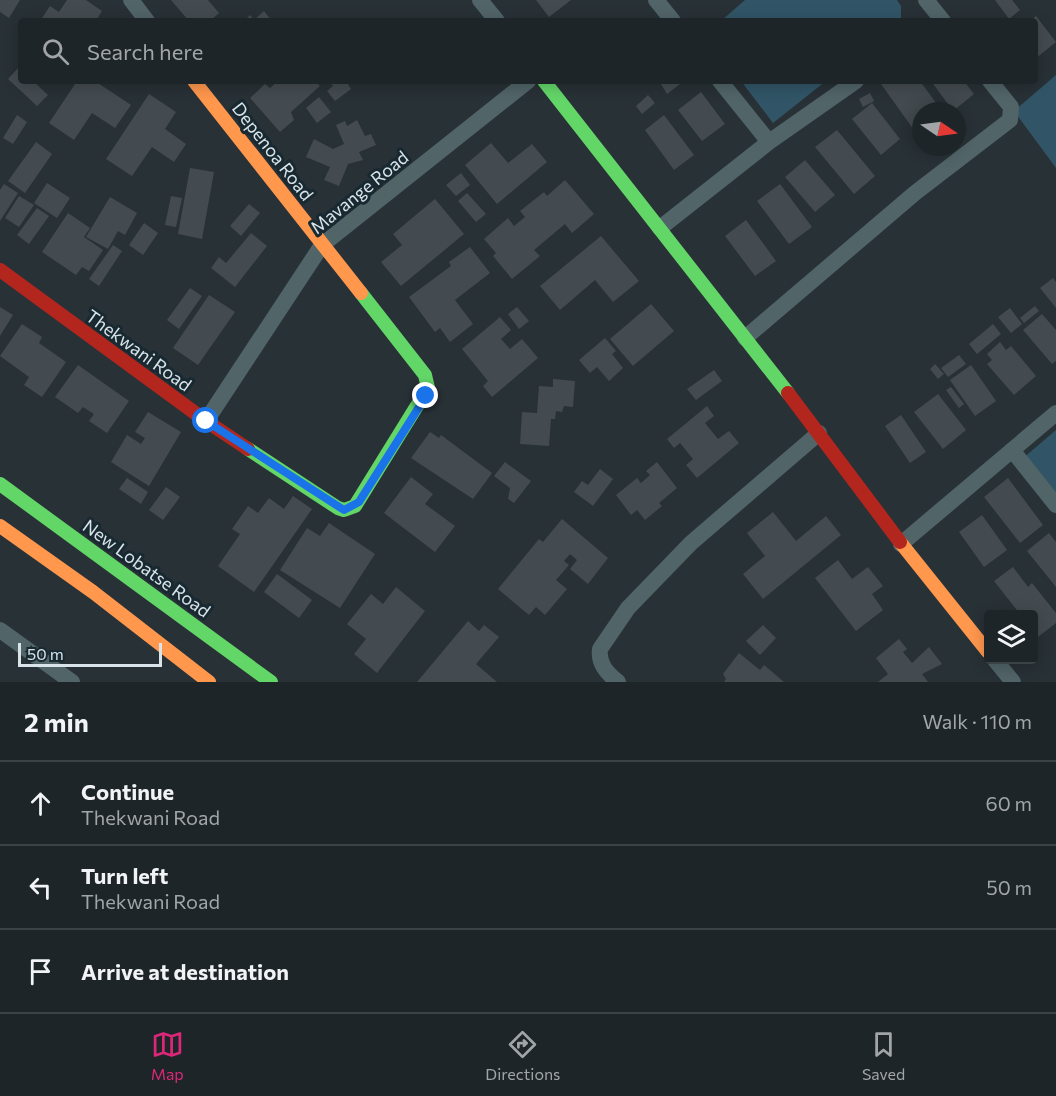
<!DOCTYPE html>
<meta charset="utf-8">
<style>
:root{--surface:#1e2528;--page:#2b3134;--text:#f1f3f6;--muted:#a1a5a8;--line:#3c4245;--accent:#db2777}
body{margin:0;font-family:Commissioner,sans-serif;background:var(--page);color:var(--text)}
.controls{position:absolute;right:18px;bottom:18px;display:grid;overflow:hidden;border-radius:6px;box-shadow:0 3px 15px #0003}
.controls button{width:54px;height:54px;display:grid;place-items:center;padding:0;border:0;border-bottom:2px solid var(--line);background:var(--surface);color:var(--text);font:30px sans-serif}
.compass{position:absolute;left:912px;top:102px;width:54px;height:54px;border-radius:50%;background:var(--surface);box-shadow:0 3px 15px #0003;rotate:103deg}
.scale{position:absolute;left:18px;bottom:15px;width:144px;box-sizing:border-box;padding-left:6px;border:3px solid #d9e4ea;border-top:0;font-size:16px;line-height:21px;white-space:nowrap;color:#d9e4ea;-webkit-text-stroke:4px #182931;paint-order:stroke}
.stop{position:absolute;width:18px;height:18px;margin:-14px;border:4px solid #1a73e8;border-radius:50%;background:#fff}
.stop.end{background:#1a73e8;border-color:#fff;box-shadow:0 2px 6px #0008}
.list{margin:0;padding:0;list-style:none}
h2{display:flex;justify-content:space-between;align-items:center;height:78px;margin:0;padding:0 24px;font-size:26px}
h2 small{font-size:20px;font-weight:400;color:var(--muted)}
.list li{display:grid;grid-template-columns:39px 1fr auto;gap:18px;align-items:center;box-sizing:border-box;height:84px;padding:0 24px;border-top:2px solid var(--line)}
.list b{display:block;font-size:22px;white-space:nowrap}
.list p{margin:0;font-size:20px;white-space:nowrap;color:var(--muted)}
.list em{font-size:20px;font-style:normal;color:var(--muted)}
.icon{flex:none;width:33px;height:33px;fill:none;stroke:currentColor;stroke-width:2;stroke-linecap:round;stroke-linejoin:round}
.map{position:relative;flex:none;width:1056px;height:682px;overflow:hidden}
.search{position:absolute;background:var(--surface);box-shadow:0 3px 15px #0003;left:18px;right:18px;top:18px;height:66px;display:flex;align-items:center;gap:15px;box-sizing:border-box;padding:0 21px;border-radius:6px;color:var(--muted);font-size:22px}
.sheet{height:330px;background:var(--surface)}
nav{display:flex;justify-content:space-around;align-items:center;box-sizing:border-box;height:84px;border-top:2px solid var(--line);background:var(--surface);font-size:16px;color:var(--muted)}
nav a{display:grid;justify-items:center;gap:3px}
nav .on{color:var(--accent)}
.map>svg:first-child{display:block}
.green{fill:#315567}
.building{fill:#444b50}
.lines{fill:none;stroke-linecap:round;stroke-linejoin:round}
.street{stroke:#516467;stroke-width:16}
.fast{stroke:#63d668;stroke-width:14}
.slow{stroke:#ff974d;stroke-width:14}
.jam{stroke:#b3261e;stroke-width:14}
.route{stroke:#1a73e8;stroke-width:8}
.labels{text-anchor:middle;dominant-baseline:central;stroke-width:6;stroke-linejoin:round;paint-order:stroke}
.street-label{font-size:18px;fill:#d9e4ea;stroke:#182931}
</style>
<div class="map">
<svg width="1056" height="682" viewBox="0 0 1056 682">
<rect width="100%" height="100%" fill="#283136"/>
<path class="green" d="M745,0H897L901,6V21H721Z
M1056,75V168L1014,111Z
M741,81H826L773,123Z
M1056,430V496L1022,459Z"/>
<path class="building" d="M0,0H20L9,18L0,12Z
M67,0H86L102,11L96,21H40L50,6L59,12Z
M171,0H208L219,13L210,21H189Z
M536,0H571L549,17Z
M995,0H1012L1020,10L1009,19Z
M264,11L272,21H244L250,15L254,20Z
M1036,16L1056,42L1035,59V21H1030Z
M19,67L21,81H33L48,95L37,106L8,79Z
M77,81H99L98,83L131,105L115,128L92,113L74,140L49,123Z
M278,81H315L320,86L291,112L294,120L280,132L250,98L265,84L270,88Z
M329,81H346L351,89L335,101L327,91L333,86Z
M659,81H684L667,94Z
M885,81H920L942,111H921V140L881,84Z
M931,81H964L974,94L953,111Z
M701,92L725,124L702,141L678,110Z
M870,93L874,101L863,107L859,99Z
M149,94L176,112L165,129L186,144L174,162L152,147L132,176L106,159Z
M648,95L655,103L642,114L636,106Z
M319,97L331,112L317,123L306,108Z
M872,103L900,139L881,155L852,119Z
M17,115L27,122L13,144L3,138Z
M664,115L694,155L674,170L645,130Z
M357,120L365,136L371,134L376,145L359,152L363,160L348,164L339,186L324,180L330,167L306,157L314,139L333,149L344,144L336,125L345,121L347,126Z
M837,130L875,176L854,194L815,147Z
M36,142L52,154L25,193L8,181Z
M491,143L508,163L532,144L547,162L497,204L465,165Z
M805,160L835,195L815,212L785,177Z
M190,168L214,172L202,239L178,234Z
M461,173L470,185L456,196L446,185Z
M565,180L594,214L572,233L565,224L534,250L540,256L512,279L493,256L496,253L484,239L508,218L514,226L525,217L520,211L544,192L547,196Z
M47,183L70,198L57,218L34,203Z
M4,184L18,193L0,221V190Z
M780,184L812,227L789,244L757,201Z
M467,193L486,214L476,222L458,201Z
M19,196L34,205L19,227L5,218Z
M171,196L182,198L176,227L165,225Z
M110,197L137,213L125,235L118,231L108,249L86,237Z
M435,199L464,234L401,286L381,262L402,245L393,234Z
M249,204L260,213L241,236L230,226Z
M37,208L49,216L29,244L17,235Z
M68,213L90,228L84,237L103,250L89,271L82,267L76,275L42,252Z
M746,220L776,261L755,276L725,236Z
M144,223L158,233L143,255L129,245Z
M251,233L267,246L235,287L211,268L219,257L226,263Z
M601,236L639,281L613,302L595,280L560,310L540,286Z
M113,245L122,251L99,286L89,279Z
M470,247L490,273L455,300L473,324L450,342L440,328L435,332L409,297L451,266L449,262Z
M1053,278L1056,282V308L1040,288Z
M190,288L202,296L179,329L167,320Z
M209,295L235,312L198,365L173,348Z
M651,304L674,331L633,366L610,339Z
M1035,306L1039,311L1024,323L1020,318Z
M0,307L13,315L0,336Z
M517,307L529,321L519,329L508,314Z
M1010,308L1022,324L1011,333L998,317Z
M1042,314L1056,330V361L1052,364L1023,330Z
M500,317L511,330L501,339L510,349L522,339L538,358L492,397L483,386L488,381L462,349Z
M22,324L42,337L39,343L66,362L42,397L24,385L29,377L0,356Z
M993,324L1001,334L977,354L969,344Z
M605,338L616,351L612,354L623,368L609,381L597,367L590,373L579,360Z
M1000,342L1006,350L1011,346L1036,376L1014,395L987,364L992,360L987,354Z
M959,355L966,364L948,377L941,368Z
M935,364L944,374L938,379L930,369Z
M78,365L129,401L107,433L89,421L94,414L83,407L78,413L55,397Z
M971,365L996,401L975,416L950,380Z
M714,370L722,381L696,400L687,389Z
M553,379L575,381L573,407L564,406L562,412L556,411L555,419H551L549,446L520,444L522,412L537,413L539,386L553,387Z
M951,387L964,404L959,408L946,390Z
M938,394L966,430L943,449L914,412Z
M707,406L714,416L705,423L718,439L729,431L739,443L697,478L686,465L693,459L680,443L674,448L667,439Z
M148,412L181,432L149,486L111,462L127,435L141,444L145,438L135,432Z
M901,415L926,452L910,463L885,426Z
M430,432L439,438L441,435L492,473L473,499L411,458Z
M505,462L531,481L514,503L508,499L510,488L494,476Z
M657,462L677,488L659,503L662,506L645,520L637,510L631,515L616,495L637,478L641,483L650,475L646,471Z
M600,469L613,479L593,506L574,492L582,481L588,485Z
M411,477L433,494L425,504L455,526L435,552L384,513Z
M127,478L148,492L141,504L119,489Z
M1008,478L1043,525L1020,543L984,497Z
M166,487L180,497L163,520L149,510Z
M293,496L312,509L254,592L218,566L240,534L232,529L248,506L258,513L269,498L284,509Z
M773,512L796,541L826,516L841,535L763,599L743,574L765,556L747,533Z
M982,515L1007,550L984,567L959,532Z
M562,519L608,558L588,584L570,569L577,560L570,554L564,561L569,565L556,580L567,589L545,615L536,607L529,615L498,589L539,539L543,542Z
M329,523L375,554L340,608L280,570L307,528L320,536Z
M1049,533L1056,542V587L1027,551Z
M838,560L852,579L868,567L883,586L872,594L883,610L856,631L815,578Z
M1013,567L1028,587L1032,583L1056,613V623L1038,637L1034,631V614H1020L994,581Z
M277,574L312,600L299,618L264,592Z
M396,587L425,611L377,673L354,654L366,639L347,624L371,594L383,604Z
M468,621L479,631L484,625L499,637L476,664L497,682H417Z
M763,625L776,638L760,655L746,641Z
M899,639L907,649L903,652L912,663L929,647L942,664L922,674L928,682H878L888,674L876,658Z
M739,653L760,670L764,665L784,682H724L726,679L723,674Z"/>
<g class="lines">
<path class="street" d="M131,0L147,21
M480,0L497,21
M656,0L673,21
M926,0L943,21
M720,81L769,142
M660,228L769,142L856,81
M745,338L915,193L1010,120L1011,107L990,81
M206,421L322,245L528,81
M1012,450L1056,505
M901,544L1056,413
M0,630L72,682
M995,660L1013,682
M618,682C607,673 598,664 600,649L628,608L691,543L819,433"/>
<path class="fast" d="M544,81L788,393
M248,449L338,508L344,510L355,506L428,388L425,375L361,293
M0,484L271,682"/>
<path class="slow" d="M194,81L361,293
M0,526L93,592L209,682
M900,542L988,652"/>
<path class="jam" d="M0,270L206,421L248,449
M788,393L900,542"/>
</g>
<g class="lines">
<path class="route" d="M206,421L344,510L359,502L426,396"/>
</g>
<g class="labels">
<g class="street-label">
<text transform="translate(273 151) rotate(52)">Depenoa Road</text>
<text transform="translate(359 192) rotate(-39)">Mavange Road</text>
<text transform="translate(139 350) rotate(36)">Thekwani Road</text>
<text transform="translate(147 568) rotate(36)">New Lobatse Road</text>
</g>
</g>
</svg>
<div class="controls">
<button><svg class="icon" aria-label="layers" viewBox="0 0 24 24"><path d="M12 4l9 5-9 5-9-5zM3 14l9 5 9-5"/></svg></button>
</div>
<svg class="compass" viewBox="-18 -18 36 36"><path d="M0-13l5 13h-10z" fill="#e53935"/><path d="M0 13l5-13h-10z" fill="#a1a5a8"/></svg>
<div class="scale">50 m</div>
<div class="stop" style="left:206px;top:421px"></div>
<div class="stop end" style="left:426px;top:396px"></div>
<div class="search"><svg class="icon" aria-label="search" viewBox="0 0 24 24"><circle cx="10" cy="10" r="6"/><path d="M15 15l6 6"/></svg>Search here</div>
</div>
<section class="sheet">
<h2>2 min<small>Walk · 110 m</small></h2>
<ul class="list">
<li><svg class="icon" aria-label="ahead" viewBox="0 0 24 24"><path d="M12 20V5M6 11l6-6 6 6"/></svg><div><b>Continue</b><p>Thekwani Road</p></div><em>60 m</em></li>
<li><svg class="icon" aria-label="left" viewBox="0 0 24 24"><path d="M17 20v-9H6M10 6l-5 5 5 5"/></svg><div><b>Turn left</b><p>Thekwani Road</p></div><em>50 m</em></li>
<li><svg class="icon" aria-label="arrive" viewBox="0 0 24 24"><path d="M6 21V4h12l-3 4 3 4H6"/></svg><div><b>Arrive at destination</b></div></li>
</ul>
</section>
<nav>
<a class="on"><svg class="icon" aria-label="map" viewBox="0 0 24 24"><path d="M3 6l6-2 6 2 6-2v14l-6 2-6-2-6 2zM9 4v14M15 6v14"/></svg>Map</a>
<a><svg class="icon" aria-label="directions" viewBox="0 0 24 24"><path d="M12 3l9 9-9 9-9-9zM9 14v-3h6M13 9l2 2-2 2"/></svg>Directions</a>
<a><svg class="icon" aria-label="saved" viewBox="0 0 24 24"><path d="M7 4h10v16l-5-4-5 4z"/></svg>Saved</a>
</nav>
